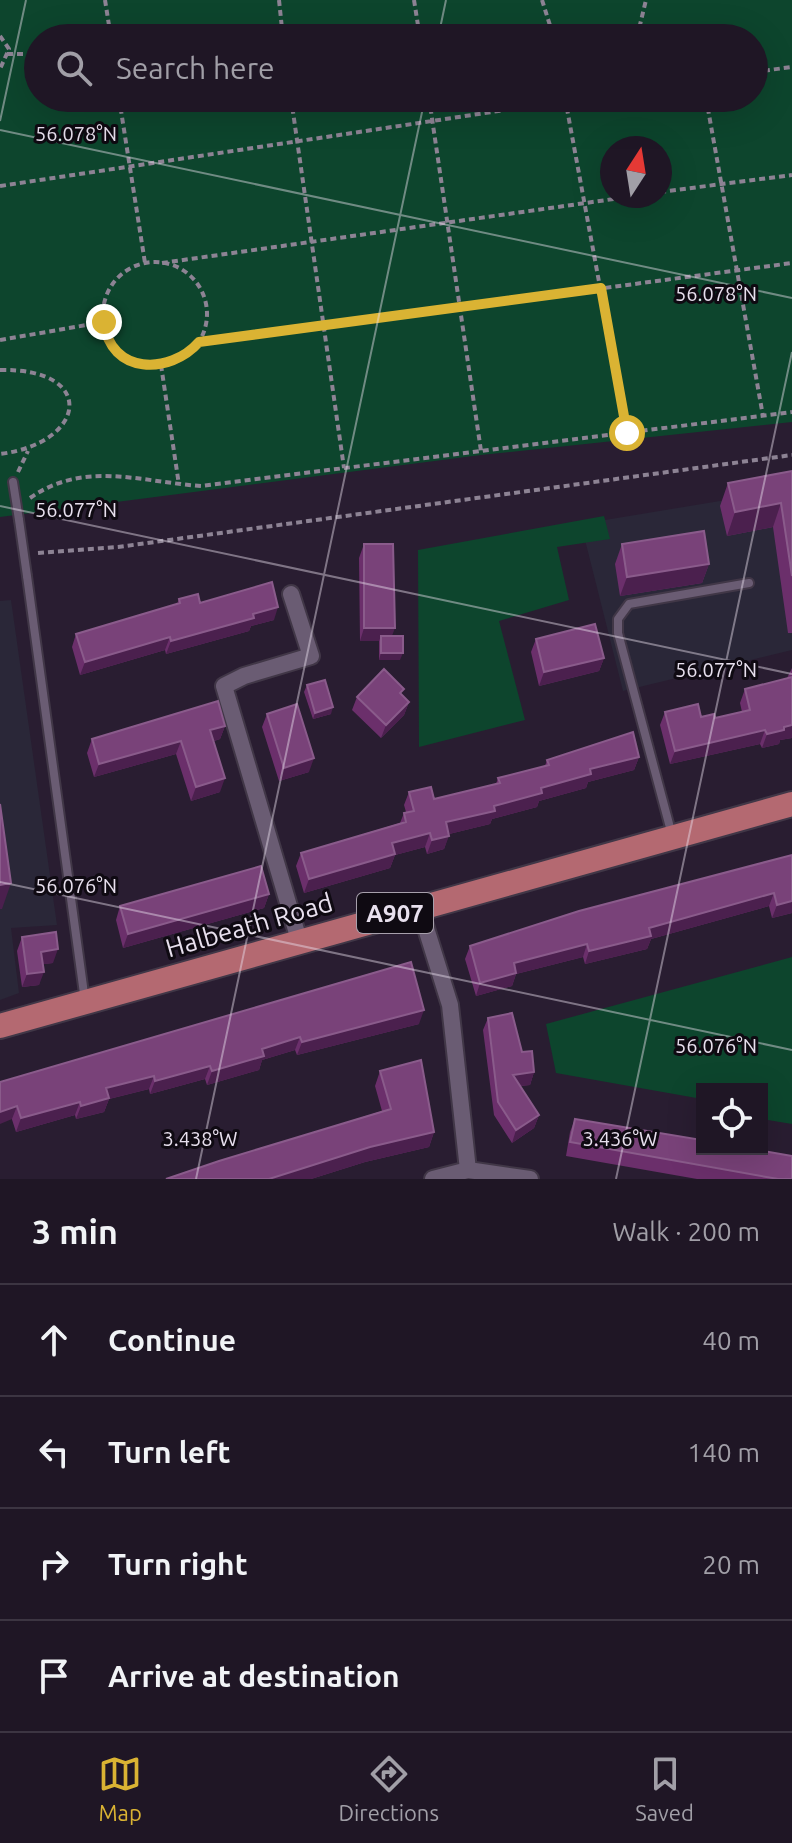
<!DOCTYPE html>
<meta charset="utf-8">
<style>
:root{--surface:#1f1625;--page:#2c2332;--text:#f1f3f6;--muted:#a19fa7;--line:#3c3542;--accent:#dab333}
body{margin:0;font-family:Ubuntu,sans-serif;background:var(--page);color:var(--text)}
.controls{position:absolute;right:24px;bottom:24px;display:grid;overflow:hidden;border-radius:0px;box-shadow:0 8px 32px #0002}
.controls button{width:72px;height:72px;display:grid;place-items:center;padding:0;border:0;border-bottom:2px solid var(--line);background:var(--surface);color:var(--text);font:40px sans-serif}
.compass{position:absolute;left:600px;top:136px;width:72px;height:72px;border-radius:50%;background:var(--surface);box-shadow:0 8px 32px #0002;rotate:12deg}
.stop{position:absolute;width:24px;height:24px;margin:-18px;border:6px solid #dab333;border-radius:50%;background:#fff}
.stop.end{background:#dab333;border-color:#fff;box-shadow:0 2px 8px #0008}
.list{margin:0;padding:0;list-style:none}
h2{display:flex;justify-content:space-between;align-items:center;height:104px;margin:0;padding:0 32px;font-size:34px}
h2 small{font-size:26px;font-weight:400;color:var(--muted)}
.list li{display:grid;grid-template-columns:52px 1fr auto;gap:24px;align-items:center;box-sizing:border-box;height:112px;padding:0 32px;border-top:2px solid var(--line)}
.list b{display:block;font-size:30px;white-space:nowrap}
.list em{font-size:26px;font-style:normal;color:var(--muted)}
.icon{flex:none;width:44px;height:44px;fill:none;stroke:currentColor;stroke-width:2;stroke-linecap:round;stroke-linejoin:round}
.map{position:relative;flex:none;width:792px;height:1179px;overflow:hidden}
.search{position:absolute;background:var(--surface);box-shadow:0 8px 32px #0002;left:24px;right:24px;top:24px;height:88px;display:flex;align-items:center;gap:20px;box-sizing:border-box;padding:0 28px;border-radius:44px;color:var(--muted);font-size:30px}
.sheet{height:552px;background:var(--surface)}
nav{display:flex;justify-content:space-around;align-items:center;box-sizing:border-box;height:112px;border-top:2px solid var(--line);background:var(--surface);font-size:22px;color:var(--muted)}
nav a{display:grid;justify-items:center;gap:4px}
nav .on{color:var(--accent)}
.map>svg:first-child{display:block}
.commercial{fill:#2a2738}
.green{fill:#0d452d;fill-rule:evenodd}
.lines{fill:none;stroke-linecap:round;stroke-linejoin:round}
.lane-casing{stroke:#413747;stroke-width:12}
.street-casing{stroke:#413747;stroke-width:20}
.primary-casing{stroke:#413747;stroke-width:28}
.path{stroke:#8d8394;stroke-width:4;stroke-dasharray:6 4;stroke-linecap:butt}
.lane{stroke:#6a5c73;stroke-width:8}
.street{stroke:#6a5c73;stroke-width:16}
.primary{stroke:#b46971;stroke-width:24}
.lane-bridge-casing{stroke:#413747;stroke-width:12;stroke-linecap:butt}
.lane-bridge{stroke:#6a5c73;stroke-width:8}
.wall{fill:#6b2f6b}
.shaded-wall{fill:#4b204e}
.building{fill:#794279;stroke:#8a5b8b;stroke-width:2}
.route{stroke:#dab333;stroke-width:10}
.ticks{fill:none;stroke:#e8e0ee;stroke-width:2;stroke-opacity:0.45}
.labels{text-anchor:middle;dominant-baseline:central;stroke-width:6;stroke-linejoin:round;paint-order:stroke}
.shield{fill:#0f0a12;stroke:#a7a0ac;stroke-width:2}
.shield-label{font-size:24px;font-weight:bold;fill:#e8e0ee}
.street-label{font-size:26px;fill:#e8e0ee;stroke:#0f0a12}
.ticks-label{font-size:20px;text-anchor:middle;fill:#e8e0ee;stroke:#0f0a12;stroke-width:6;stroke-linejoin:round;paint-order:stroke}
</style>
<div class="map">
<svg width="792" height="1179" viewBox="0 0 792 1179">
<rect width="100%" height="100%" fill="#291d31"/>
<path class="commercial" d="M792,489V650L623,691L581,524Z
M11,600L57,925L11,928L19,993L0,1000V601Z"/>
<path class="green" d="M0,0H792V422L481,455L0,517ZM38,38H754V98H38ZM612,148H660V196H612Z
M604,516L610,539L557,547L569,600L499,621L525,720L419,747L418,550Z
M792,957V1124L762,1119V1089H702V1099L556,1073L546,1024Z"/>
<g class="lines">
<g class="lane-casing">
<path id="lane" d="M13,482L19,520
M27,576L85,1001
M672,835L618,633V619L629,604L749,583"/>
</g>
<g class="street-casing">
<path id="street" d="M291,594L311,656L244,676L224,686L299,940
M419,906L450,1005L468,1170
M433,1179L468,1170L530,1179"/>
</g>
<g class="primary-casing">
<path id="primary" d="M0,1026L792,804"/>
</g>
<path class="path" d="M105,0L111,38
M279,0L283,38
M414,0L420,38
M542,0L554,38
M0,36L9,49L0,69
M554,37L638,33L646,0
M7,54H38
M754,72L792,67
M119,98L145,263
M291,98L344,468
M429,98L481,451
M565,98L627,433
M706,98L763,416
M0,186L585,98
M660,192L792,175
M103 314a52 52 0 1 1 104 0a52 52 0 1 1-104 0Z
M162,263L635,196
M0,340L104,322
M199,342L792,263
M161,365L179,485
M0,370C98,368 87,443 0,454
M18,472L28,451
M30,498C84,460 141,482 201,486L792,412
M38,553L118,547L792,455"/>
<use href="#lane" class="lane"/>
<use href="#street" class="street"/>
<use href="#primary" class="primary"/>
<g class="lane-bridge-casing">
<path id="lane-bridge" d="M19,520L27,576"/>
</g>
<use href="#lane-bridge" class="lane-bridge"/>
</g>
<path class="wall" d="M792,471V633H788L773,527L727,536L720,506L728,483Z
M364,544L392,636L400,660H379V641H360L359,558Z
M622,544L709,564L702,583L620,596L615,564Z
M179,599L200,603L274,620L251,626L249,631L166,654L165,650L80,675L72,647L76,634L177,604Z
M536,639L604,658L599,671L539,686L531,652Z
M792,668V738L780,740L779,744L762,748L760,744L670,764L660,725L665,712L715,718L742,712L740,703L745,689L787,678Z
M307,685L331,714L313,719L304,692Z
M402,695L409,702L404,715L381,738L352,710L357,697Z
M267,714L309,772L279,781L262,727Z
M225,726L220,739L214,741L220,792L191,801L176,754L94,777L87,753L92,739Z
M639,757L634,770L588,782L586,788L539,801L537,807L492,819L490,824L449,834L444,849L427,854L425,847L395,855L390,868L304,893L296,866L301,853L400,823L404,813L406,812L404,805L409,792L434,799L496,784L498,778L545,766L547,760Z
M792,855V913L772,918L769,906L651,939L647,949L585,964L583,957L516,974L512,986L476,996L465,959L470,946Z
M269,894L264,908L123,948L116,920L120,906Z
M22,937L53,963L43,964L39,985L22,987L17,951Z
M411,962L419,1024L297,1055L295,1050L262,1060L259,1070L207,1085L205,1079L150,1094L149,1089L109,1099L104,1112L76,1119L75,1115L16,1132L0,1082Z
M488,1018L522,1052L534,1072L530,1085L520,1086L539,1115L534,1128L512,1143L494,1115L483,1030Z
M380,1071L434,1132L429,1147L365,1162L311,1179H166L382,1111L375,1086Z
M575,1119L792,1179H697L566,1156L570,1132Z"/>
<path class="shaded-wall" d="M781,503L773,527L727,536L735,512Z
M709,564L702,583L620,596L627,577Z
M278,607L274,620L251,626L249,631L166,654L171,641L253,614Z
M364,628H395L390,641L381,636L379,641H360Z
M170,637L165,650L80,675L85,662Z
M381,653H403L400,660H379Z
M604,658L599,671L539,686L544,672Z
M409,702L404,715L381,738L386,725Z
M333,707L331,714L313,719L315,713Z
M792,725V738L780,740L779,744L762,748L767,734Z
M225,726L220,739L205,744L210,730Z
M765,730L760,744L670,764L675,751Z
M181,741L176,754L94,777L99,764Z
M639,757L634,770L588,782L586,788L539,801L537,807L492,819L490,824L441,836L446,822L494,806L590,769Z
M314,758L309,772L279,781L284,768Z
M225,778L220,792L191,801L196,787Z
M430,833L425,847L395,855L390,868L304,893L309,879L392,843Z
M449,836L444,849L427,854L432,840Z
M11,883L2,909H0V885Z
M774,893L769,906L651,939L647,949L585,964L589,951L649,928Z
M269,894L264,908L123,948L128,934Z
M792,901V913L772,918L777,905Z
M587,944L583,957L516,974L512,986L476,996L480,983L514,963Z
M58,949L53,963L36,965L41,952Z
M44,972L39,985L22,987L27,974Z
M424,1010L419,1024L297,1055L302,1042Z
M300,1037L295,1050L262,1060L259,1070L207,1085L212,1071L262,1049Z
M210,1066L205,1079L150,1094L155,1081Z
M534,1072L530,1085L508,1087L513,1075Z
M154,1076L149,1089L109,1099L104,1112L76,1119L81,1106L106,1088Z
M80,1102L75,1115L16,1132L21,1118Z
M17,1106L12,1119L0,1124V1112Z
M539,1115L534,1128L512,1143L516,1130Z
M434,1132L429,1147L365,1162L311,1179H269L370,1147Z"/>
<path class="building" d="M792,471V576L781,503L735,512L728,483Z
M704,531L709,564L627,577L622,544Z
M364,544H393L395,628H364Z
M272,582L278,607L253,614L254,618L171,641L170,637L85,662L76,634L180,603L179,599L198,594L200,603Z
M595,624L604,658L544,672L536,639Z
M381,636H403V653H381Z
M384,669L404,689L400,693L409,702L386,725L357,697Z
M792,677V725L784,727V730L767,734L765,730L675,751L665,712L698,704L701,717L714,714L715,718L750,710L745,689Z
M325,680L333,707L315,713L307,685Z
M218,701L225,726L210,730L225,778L196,787L181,741L99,764L92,739Z
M297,704L314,758L284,768L267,714Z
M633,732L639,757L590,769L591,774L541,788L542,793L494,806L495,811L446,822L449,836L432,840L430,833L392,843L395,854L309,879L301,853L406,822L404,813L414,811L409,792L431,787L434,799L500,783L498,778L549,765L547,760Z
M0,804L11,883L0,885Z
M792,855V901L777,905L774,893L649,928L651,936L589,951L587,944L514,963L516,973L480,983L470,946L579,911Z
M261,866L269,894L128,934L120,906Z
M56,932L58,949L41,952L44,972L27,974L22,937Z
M411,962L424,1010L302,1042L300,1037L262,1049L264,1056L212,1071L210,1066L155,1081L154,1076L106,1088L109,1098L81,1106L80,1102L21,1118L17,1106L0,1112V1082Z
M512,1013L522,1052L532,1051L534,1072L513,1075L539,1115L516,1130L498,1102L488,1018Z
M421,1060L434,1132L370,1147L269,1179H166L219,1161L391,1109L380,1071Z
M575,1119L702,1140V1149H752L792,1156V1179H778L570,1142Z"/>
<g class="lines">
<path class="route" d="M104,322C110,375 170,375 199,342L601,288L627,433"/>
</g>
<path class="ticks" d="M438,38L446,0M0,121L26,0M0,130L792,298M0,506L792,674M0,882L792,1050M196,1179L425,98M616,1179L792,352"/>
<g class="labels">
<rect class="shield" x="357" y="893" width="76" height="40" rx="6"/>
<g class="shield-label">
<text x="395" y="913">A907</text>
</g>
<g class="street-label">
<text transform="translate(249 925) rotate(-16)">Halbeath Road</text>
</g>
</g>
<g class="ticks-label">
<text x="76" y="141">56.078°N</text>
<text x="716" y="301">56.078°N</text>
<text x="76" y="517">56.077°N</text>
<text x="716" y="677">56.077°N</text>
<text x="76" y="893">56.076°N</text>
<text x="716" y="1053">56.076°N</text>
<text x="200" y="1146">3.438°W</text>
<text x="620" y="1146">3.436°W</text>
</g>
</svg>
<div class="controls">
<button><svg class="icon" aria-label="locate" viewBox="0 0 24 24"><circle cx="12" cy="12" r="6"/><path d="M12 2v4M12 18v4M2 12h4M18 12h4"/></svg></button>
</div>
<svg class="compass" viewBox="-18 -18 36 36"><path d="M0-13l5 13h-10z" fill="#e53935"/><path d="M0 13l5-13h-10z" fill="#a19fa7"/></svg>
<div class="stop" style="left:627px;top:433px"></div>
<div class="stop end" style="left:104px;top:322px"></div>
<div class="search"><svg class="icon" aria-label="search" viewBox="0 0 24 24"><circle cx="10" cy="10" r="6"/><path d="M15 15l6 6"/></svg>Search here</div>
</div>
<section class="sheet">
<h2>3 min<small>Walk · 200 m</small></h2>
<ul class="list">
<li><svg class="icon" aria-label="ahead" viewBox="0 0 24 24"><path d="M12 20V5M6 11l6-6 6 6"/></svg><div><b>Continue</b></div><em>40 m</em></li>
<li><svg class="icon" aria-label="left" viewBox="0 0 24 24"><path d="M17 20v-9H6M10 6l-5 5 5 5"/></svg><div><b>Turn left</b></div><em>140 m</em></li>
<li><svg class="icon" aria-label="right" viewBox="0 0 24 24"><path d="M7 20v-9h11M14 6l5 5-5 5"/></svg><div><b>Turn right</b></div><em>20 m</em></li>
<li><svg class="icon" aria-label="arrive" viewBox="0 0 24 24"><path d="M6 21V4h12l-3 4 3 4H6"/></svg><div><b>Arrive at destination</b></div></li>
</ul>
</section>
<nav>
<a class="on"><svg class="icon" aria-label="map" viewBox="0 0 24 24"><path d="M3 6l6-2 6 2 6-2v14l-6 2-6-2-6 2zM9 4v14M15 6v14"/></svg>Map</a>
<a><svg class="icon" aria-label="directions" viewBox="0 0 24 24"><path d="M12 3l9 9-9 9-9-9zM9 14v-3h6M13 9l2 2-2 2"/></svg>Directions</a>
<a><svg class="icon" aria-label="saved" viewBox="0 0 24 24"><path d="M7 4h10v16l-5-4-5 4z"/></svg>Saved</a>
</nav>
